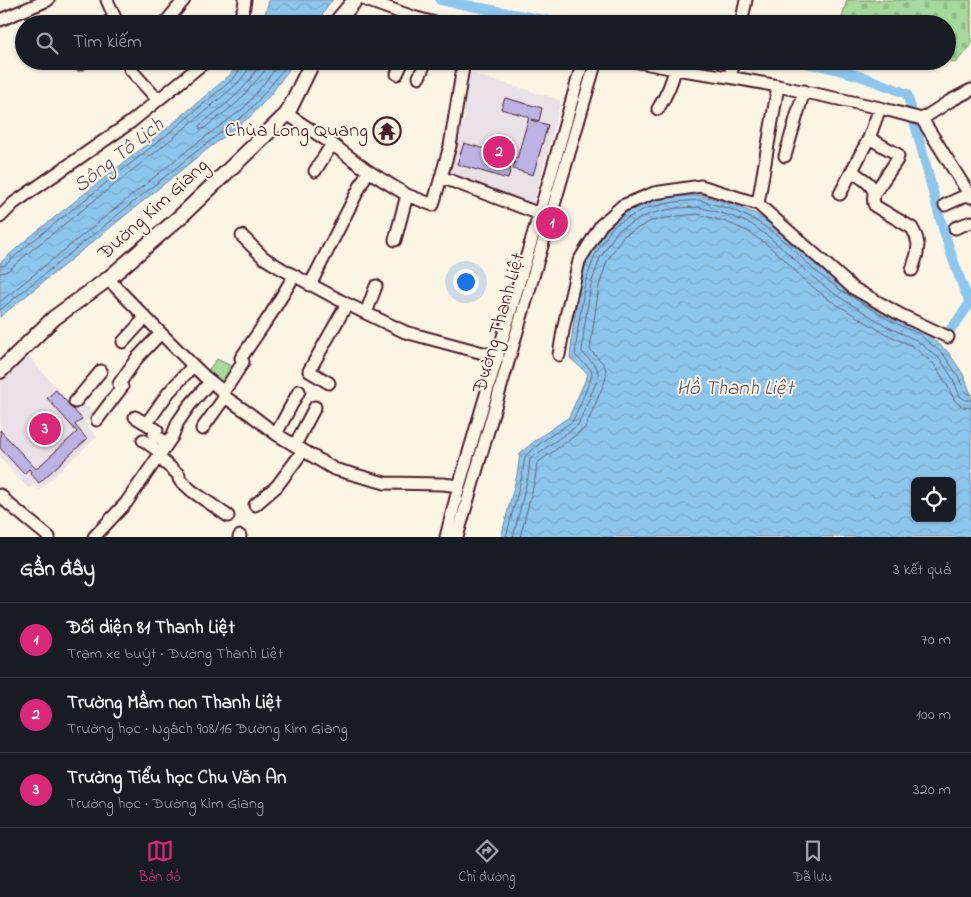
<!DOCTYPE html>
<html lang="vi">
<meta charset="utf-8">
<style>
:root{--surface:#171b24;--page:#242831;--text:#f1f3f6;--muted:#9ea1a6;--line:#363941;--accent:#db2777}
body{margin:0;font-family:"Indie Flower",sans-serif;background:var(--page);color:var(--text)}
.controls{position:absolute;right:15px;bottom:15px;display:grid;overflow:hidden;border-radius:8px;box-shadow:0 1px 4px #0004}
.controls button{width:45px;height:45px;display:grid;place-items:center;padding:0;border:0;border-bottom:1px solid var(--line);background:var(--surface);color:var(--text);font:25px sans-serif}
.you{position:absolute;left:465px;top:281px;width:18px;height:18px;margin:-12px;border:4px solid #fff;border-radius:50%;background:#1a73e8;box-shadow:0 0 0 8px #1a73e833}
.badge{display:grid;place-items:center;width:32px;height:32px;border-radius:50%;background:var(--accent);color:#fff;font-size:16px;font-weight:700}
.pin{position:absolute;translate:-50% -50%;border:2px solid #fff;box-shadow:0 1px 5px #0006}
.list{margin:0;padding:0;list-style:none}
h2{display:flex;justify-content:space-between;align-items:center;height:65px;margin:0;padding:0 20px;font-size:21px}
h2 small{font-size:16px;font-weight:400;color:var(--muted)}
.list li{display:grid;grid-template-columns:32px 1fr auto;gap:15px;align-items:center;box-sizing:border-box;height:75px;padding:0 20px;border-top:1px solid var(--line)}
.list b{display:block;font-size:19px;white-space:nowrap}
.list p{margin:0;font-size:16px;white-space:nowrap;color:var(--muted)}
.list em{font-size:16px;font-style:normal;color:var(--muted)}
.icon{flex:none;width:28px;height:28px;fill:none;stroke:currentColor;stroke-width:2;stroke-linecap:round;stroke-linejoin:round}
.map{position:relative;flex:none;width:971px;height:537px;overflow:hidden}
.search{position:absolute;background:var(--surface);box-shadow:0 1px 4px #0004;left:15px;right:15px;top:15px;height:55px;display:flex;align-items:center;gap:12px;box-sizing:border-box;padding:0 18px;border-radius:28px;color:var(--muted);font-size:19px}
.sheet{height:290px;background:var(--surface)}
nav{display:flex;justify-content:space-around;align-items:center;box-sizing:border-box;height:70px;border-top:1px solid var(--line);background:var(--surface);font-size:14px;color:var(--muted)}
nav a{display:grid;justify-items:center;gap:2px}
nav .on{color:var(--accent)}
.map>svg:first-child{display:block}
.built{fill:#e9e1e5}
.cemetery{fill:url(#cemetery-stones);stroke:#787c64}
.park{fill:url(#park-tufts);stroke:#787c64}
.water{fill:url(#water-waves);stroke:#72839f;fill-rule:evenodd}
.lines{fill:none;stroke-linecap:round;stroke-linejoin:round}
.shore{stroke:#656278;stroke-width:1}
.canal{stroke:#8dc6ec;stroke-width:10}
.building{fill:#bcb2e4;stroke:#4a1f2b}
.minor-casing{stroke:#4a1f2b;stroke-width:15}
.major-casing{stroke:#4a1f2b;stroke-width:18}
.minor{stroke:#fcf5e5;stroke-width:11}
.major{stroke:#fcf5e5;stroke-width:14}
.labels{text-anchor:middle;dominant-baseline:central;stroke-width:4;stroke-linejoin:round;paint-order:stroke}
.poi-label{font-size:20px;fill:#4a1f2b;stroke:#fcf5e5;text-anchor:end}
.street-label{font-size:20px;fill:#4a1f2b;stroke:#fcf5e5}
.water-label{font-size:21px;font-style:italic;fill:#5e5165;stroke:#fcf5e5}
</style>
<div class="map">
<svg width="971" height="537" viewBox="0 0 971 537">
<defs>
<pattern id="cemetery-stones" width="16" height="16" patternUnits="userSpaceOnUse" patternTransform="scale(1.25)"><rect width="16" height="16" fill="#a5da9c"/><path d="M2 7V4a2 2 0 0 1 4 0v3zM10 15v-3a2 2 0 0 1 4 0v3z" fill="#90bb87"/></pattern>
<pattern id="park-tufts" width="24" height="20" patternUnits="userSpaceOnUse" patternTransform="scale(1.25)"><rect width="24" height="20" fill="#a5da9c"/><path d="M3 7l-1-3M5 7V3M7 7l1-3M15 17l-1-3M17 17v-4M19 17l1-3" fill="none" stroke="#90bb87"/></pattern>
<pattern id="water-waves" width="16" height="10" patternUnits="userSpaceOnUse" patternTransform="scale(1.25)"><rect width="16" height="10" fill="#8dc6ec"/><path d="M0 5q4-4 8 0t8 0" fill="none" stroke="#7baacb"/></pattern>
</defs>
<rect width="100%" height="100%" fill="#fcf5e5"/>
<filter id="ink" filterUnits="userSpaceOnUse"><feTurbulence type="fractalNoise" baseFrequency=".02" numOctaves="2"/><feDisplacementMap in="SourceGraphic" scale="10" xChannelSelector="R" yChannelSelector="G"/><feConvolveMatrix kernelMatrix="1 2 1 2 8 2 1 2 1" color-interpolation-filters="sRGB"/></filter>
<g filter="url(#ink)">
<path class="built" d="M466,72L561,100L533,206L447,174L456,130L462,128L466,113L460,109Z
M28,356L72,405L80,400L94,414L85,422L97,437L39,490L34,484L29,489L0,458V382Z"/>
<path class="cemetery" d="M847,0H971V46L955,63L947,60V24H845L842,17Z"/>
<path class="park" d="M217,359L233,367L230,379L224,387L206,373Z"/>
<path class="water" d="M269,0H333L328,5L317,24H262Z
M241,61H295L271,94L251,116L196,158L0,317V263L26,240L165,130L230,75Z
M700,195L732,204L756,214L776,228L798,247L818,267L842,285L893,317L921,329L948,352L963,374L971,394V537H501L517,475L520,453L540,437L569,417L588,374L570,358L573,327L580,281L590,253L610,221L645,203L674,197ZM915,481H952V518H915Z"/>
<g class="lines">
<path class="shore" d="M258,61C257,84 216,111 199,126L200,129H203L238,102L273,61
M0,266L5,265L29,244L169,133L233,79L243,66L244,61
M0,273L5,272L9,270L33,249L173,138L237,84L249,69L251,61
M0,302L189,149L244,108L282,61
M0,310L193,154L248,112L267,90L290,61
M506,537L522,476L525,456L543,441L573,421L592,376C593,366 580,362 575,355L578,328L585,283L595,255L613,226L646,208L675,202L699,200L730,209L753,219L773,232L794,250L814,270L839,289L891,321L919,334L944,355L958,376L965,392L968,394H971
M513,537L528,477L530,459L578,425L598,378C600,365 589,361 582,352L584,329L591,284L600,258L618,230L649,214L676,208L699,207L728,215L751,224L769,237L790,255L810,275L836,295L888,327L916,340L940,359L953,379L960,396L965,400H971
M520,537L535,480L537,463L583,430L587,424L605,381C610,363 598,361 590,349L599,286L607,261L623,236L651,221L677,216L698,214L726,222L747,231L765,243L785,260L805,281L831,301L884,333L912,346L934,364L946,383L955,401L963,407L971,408"/>
<path class="canal" d="M440,0L565,24
M793,61C832,66 870,78 907,94L911,108
M914,121C931,181 944,245 970,303L958,320L950,330"/>
</g>
<path class="building" d="M505,98L542,108L539,121L532,119L531,120L548,125L533,175L513,169L515,162H512L508,179L457,164L464,143L517,158L529,117L501,109Z
M56,390L82,419L75,425L87,439L39,483L30,473L31,472L29,469L24,474L0,448V430L36,469L77,432L47,398Z"/>
<g class="lines">
<g class="minor-casing">
<path id="minor" d="M366,0L413,17L438,24
M0,20L48,0
M104,24L115,18L107,0
M162,24L165,23L184,0
M238,24L244,7L245,0
M741,24L746,0
M77,61L79,64L85,61
M633,61L675,69L729,77L778,86L880,108L922,119L971,197
M130,69L158,100
M397,74L403,61
M419,77L426,61
M729,77L733,67L734,61
M658,109C666,96 672,84 675,69
M287,114L332,144L368,171L407,195L433,205L450,146L464,61
M922,119L950,101L971,90
M869,138L897,154L898,156L897,160L874,194
M785,156L804,91
M315,171L332,144
M852,171C859,177 873,183 874,193C874,199 872,201 875,206L912,228L916,236L918,244L917,254L912,270
M441,177L540,214
M840,194L869,138L880,108
M758,204L778,86
M945,205L971,193
M0,217L14,203L131,122L206,61
M955,228L971,222
M242,236L264,258L282,269L347,304L405,332L498,357
M395,240L407,195
M108,279C139,311 171,344 203,375C210,382 222,388 225,397L250,414L276,434L334,469L385,483L443,484L459,486
M310,285L368,171
M366,313L376,286
M123,342L145,318
M559,355L564,325L579,261L601,225L622,206L654,193L701,186L758,204L853,288L901,315L948,337
M329,383L309,371L347,304
M223,392L231,381L243,362L241,358L271,314L294,276
M75,402L101,371
M135,417L157,430L154,435L168,443
M97,420L122,387L119,384L137,358L160,334
M149,420L169,392L193,366
M202,429L225,397
M276,434L299,391
M143,440L161,453
M295,445L315,407
M158,457L179,475V479L192,491L228,516
M0,495L10,505L49,537
M255,505L277,486L303,451
M94,537L126,503L172,437L178,422L189,406L210,382
M239,537L240,536
M446,537L459,486L551,174L583,61
M457,537L596,61"/>
</g>
<g class="major-casing">
<path id="major" d="M335,24L355,0
M0,371L54,318L108,279L181,216L287,114L313,61"/>
</g>
<use href="#minor" class="minor"/>
<use href="#major" class="major"/>
</g>
</g>
<defs>
<g id="temple-ring" transform="scale(1.4375)"><circle r="9.5" fill="#fcf5e5" stroke="#4a1f2b" stroke-width="1.5"/><path d="M0-6L5-2H3V0L6.5 2.5H4V6H1.5V3h-3V6H-4V2.5H-6.5L-3 0V-2H-5Z" fill="#4a1f2b"/></g>
</defs>
<g fill-rule="evenodd">
<use href="#temple-ring" x="387" y="131"/>
</g>
<g class="labels">
<g class="poi-label">
<text x="368" y="131">Chùa Long Quang</text>
</g>
<g class="street-label">
<text transform="translate(154 210) rotate(-42)">Đường Kim Giang</text>
<text transform="translate(500 323) rotate(-74)">Đường Thanh Liệt</text>
</g>
<g class="water-label">
<text transform="translate(119 156) rotate(-38)">Sông Tô Lịch</text>
<text x="735" y="389">Hồ Thanh Liệt</text>
</g>
</g>
</svg>
<div class="controls">
<button><svg class="icon" aria-label="locate" viewBox="0 0 24 24"><circle cx="12" cy="12" r="6"/><path d="M12 2v4M12 18v4M2 12h4M18 12h4"/></svg></button>
</div>
<div class="you"></div>
<div class="pin badge" style="left:552px;top:223px">1</div>
<div class="pin badge" style="left:499px;top:152px">2</div>
<div class="pin badge" style="left:45px;top:429px">3</div>
<div class="search"><svg class="icon" aria-label="search" viewBox="0 0 24 24"><circle cx="10" cy="10" r="6"/><path d="M15 15l6 6"/></svg>Tìm kiếm</div>
</div>
<section class="sheet">
<h2>Gần đây<small>3 kết quả</small></h2>
<ul class="list">
<li><span class="badge">1</span><div><b>Đối diện 81 Thanh Liệt</b><p>Trạm xe buýt · Đường Thanh Liệt</p></div><em>70 m</em></li>
<li><span class="badge">2</span><div><b>Trường Mầm non Thanh Liệt</b><p>Trường học · Ngách 908/16 Đường Kim Giang</p></div><em>100 m</em></li>
<li><span class="badge">3</span><div><b>Trường Tiểu học Chu Văn An</b><p>Trường học · Đường Kim Giang</p></div><em>320 m</em></li>
</ul>
</section>
<nav>
<a class="on"><svg class="icon" aria-label="map" viewBox="0 0 24 24"><path d="M3 6l6-2 6 2 6-2v14l-6 2-6-2-6 2zM9 4v14M15 6v14"/></svg>Bản đồ</a>
<a><svg class="icon" aria-label="directions" viewBox="0 0 24 24"><path d="M12 3l9 9-9 9-9-9zM9 14v-3h6M13 9l2 2-2 2"/></svg>Chỉ đường</a>
<a><svg class="icon" aria-label="saved" viewBox="0 0 24 24"><path d="M7 4h10v16l-5-4-5 4z"/></svg>Đã lưu</a>
</nav>
